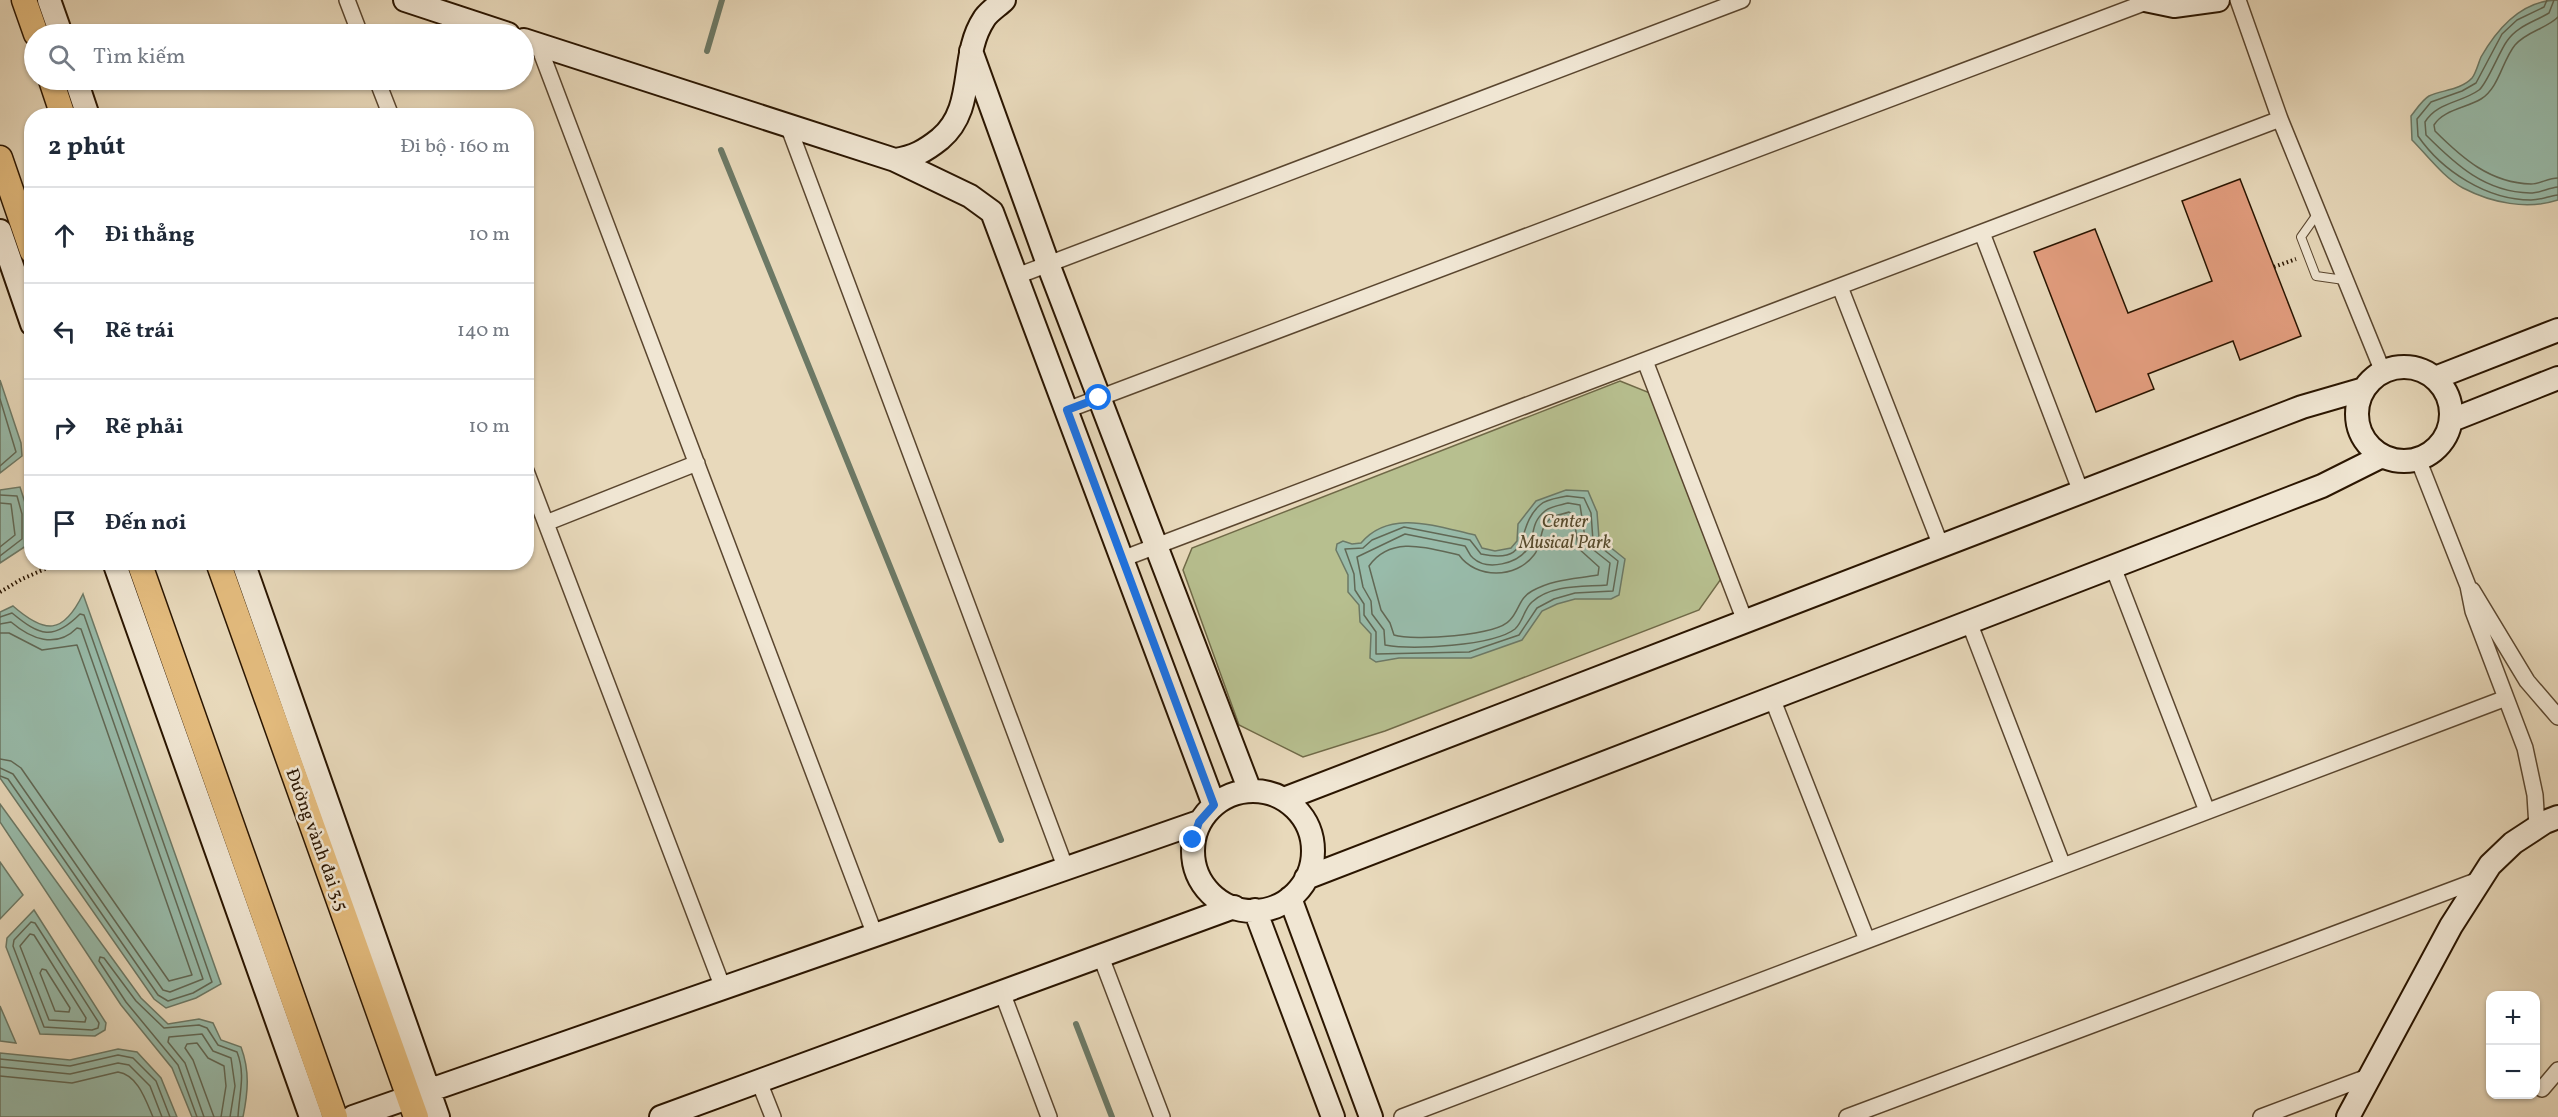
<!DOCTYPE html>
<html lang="vi">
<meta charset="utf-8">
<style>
:root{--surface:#fff;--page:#f6f6f7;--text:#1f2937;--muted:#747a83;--line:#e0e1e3}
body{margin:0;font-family:Vollkorn,serif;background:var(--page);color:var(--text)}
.controls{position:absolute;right:18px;bottom:18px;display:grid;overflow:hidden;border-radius:12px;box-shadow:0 2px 4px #0004}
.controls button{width:54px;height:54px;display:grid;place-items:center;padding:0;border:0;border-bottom:2px solid var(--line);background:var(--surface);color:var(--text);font:30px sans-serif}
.stop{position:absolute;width:18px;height:18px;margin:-14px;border:4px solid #1a73e8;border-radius:50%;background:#fff}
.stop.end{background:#1a73e8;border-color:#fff;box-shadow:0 2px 6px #0008}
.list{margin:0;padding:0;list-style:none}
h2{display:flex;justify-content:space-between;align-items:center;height:78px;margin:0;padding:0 24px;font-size:26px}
h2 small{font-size:20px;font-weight:400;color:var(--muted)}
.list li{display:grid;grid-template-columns:39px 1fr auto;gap:18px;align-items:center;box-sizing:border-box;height:96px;padding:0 24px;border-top:2px solid var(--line)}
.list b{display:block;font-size:22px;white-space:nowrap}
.list em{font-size:20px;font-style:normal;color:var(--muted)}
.icon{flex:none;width:33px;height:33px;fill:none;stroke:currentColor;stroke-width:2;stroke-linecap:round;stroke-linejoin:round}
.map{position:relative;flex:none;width:2558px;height:1117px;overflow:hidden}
.search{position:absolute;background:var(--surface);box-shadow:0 2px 4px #0004;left:24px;top:24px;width:510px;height:66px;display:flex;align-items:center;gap:15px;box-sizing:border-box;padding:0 21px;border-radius:33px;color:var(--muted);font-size:22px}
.panel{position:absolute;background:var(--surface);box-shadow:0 2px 4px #0004;left:24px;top:108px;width:510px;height:462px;border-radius:24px}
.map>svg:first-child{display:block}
.green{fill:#b7bf8f;stroke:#706a48;stroke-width:1.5}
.water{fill:#98bbaa;stroke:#6c7966;stroke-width:1.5}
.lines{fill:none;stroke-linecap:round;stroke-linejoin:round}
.shore{stroke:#616855;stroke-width:1.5}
.stream{stroke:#6c7966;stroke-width:6}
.building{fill:#e19c7d;stroke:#2a1500;stroke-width:1.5}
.lane-casing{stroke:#5a462f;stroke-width:10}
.street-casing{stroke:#5a462f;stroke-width:18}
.secondary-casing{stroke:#2a1500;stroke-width:26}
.primary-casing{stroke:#2a1500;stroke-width:27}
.path{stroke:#2a1500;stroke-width:4;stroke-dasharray:1.5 3;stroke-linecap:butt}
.lane{stroke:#f0e6d3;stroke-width:8}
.street{stroke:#f0e6d3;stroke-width:15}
.secondary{stroke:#f0e6d3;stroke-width:22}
.primary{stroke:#e4bc7e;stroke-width:24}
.route{stroke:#1a73e8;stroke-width:8}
.labels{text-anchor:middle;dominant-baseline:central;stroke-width:5;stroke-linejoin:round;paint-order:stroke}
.park-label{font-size:18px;font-style:italic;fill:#54482b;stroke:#f0e6d3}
.street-label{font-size:18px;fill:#2a1500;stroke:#f0e6d3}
</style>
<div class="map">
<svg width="2558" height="1117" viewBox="0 0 2558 1117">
<rect width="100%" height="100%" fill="#e8d9bb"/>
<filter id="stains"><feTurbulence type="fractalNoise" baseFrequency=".00333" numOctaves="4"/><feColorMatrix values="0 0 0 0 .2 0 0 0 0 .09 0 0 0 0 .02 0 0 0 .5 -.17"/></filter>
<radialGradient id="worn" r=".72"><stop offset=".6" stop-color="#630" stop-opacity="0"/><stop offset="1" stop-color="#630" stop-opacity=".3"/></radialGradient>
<path class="green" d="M1620,381L1650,393L1721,579L1699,610L1385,731L1303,757L1239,725L1183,570L1192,548Z"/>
<path class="water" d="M2558,0V200C2527,210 2492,203 2463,188C2444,178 2427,155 2412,140L2411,116C2416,110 2422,100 2429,96C2442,90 2461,90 2472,78C2476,73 2478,64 2481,57C2497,29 2522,0 2558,0Z
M0,380L21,443L22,456L0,473Z
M20,487L28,512L29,544L0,563V490Z
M1566,490L1588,491L1597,512L1599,538L1625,559L1619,595L1611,599H1575L1557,604L1542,611L1522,640L1471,658H1399L1376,662L1370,658L1371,634L1360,622L1359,605L1348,592V575L1336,550L1337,544L1343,541L1352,544L1361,543C1390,508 1438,527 1475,535L1482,548L1495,551L1511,548L1517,541L1518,524L1536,501Z
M83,594L221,984L196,998L166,1008L154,999L0,778V612L13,606C45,634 63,635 83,594Z
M0,804L141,998L168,1024L199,1019L213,1023L221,1040L241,1047C250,1071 248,1092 243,1117H192L172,1068L121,1005L0,822Z
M0,862L23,895L0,919Z
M34,910L106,1023L105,1030L95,1036L40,1034L6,947L7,938Z
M0,1006L16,1043L0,1041Z
M118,1049L137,1052L161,1078L177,1117H0V1053L70,1060Z"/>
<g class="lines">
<path class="shore" d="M2547,0L2544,7L2517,20L2502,34L2476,83L2462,91L2431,102L2417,119L2418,136C2442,171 2487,200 2531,200C2541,200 2549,196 2558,195
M2554,0L2549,13C2534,22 2517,26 2507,41C2499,52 2487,84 2479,90C2461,103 2437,102 2425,122L2426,135C2456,165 2485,192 2530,193C2540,193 2548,188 2558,187
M2558,17C2546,29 2527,31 2515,45C2502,61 2499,88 2481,99C2466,108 2443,110 2434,125L2435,131C2462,158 2490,183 2531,184C2540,184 2548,178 2558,178
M0,399L16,452L0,466
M0,495L17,496L22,514V539L0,556
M1567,496L1584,498L1591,513L1593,541L1618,561L1613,591L1575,593L1554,599L1537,608L1519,635L1469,652L1376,654V632L1364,615V604L1355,590L1354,574L1345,549L1363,548L1372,540L1404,527L1470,540L1481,554C1535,565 1513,529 1540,505C1546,499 1559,498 1567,496Z
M0,503L11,504L15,535L0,547
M1568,503L1580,505L1586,544L1610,563L1607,585C1583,587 1552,584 1532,602C1524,609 1523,622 1515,629C1493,646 1412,650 1385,645L1384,630L1372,614L1371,601L1363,587L1357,557L1405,534L1465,546C1468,550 1469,555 1473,558C1487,571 1518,564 1528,548C1535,537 1530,523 1545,511C1551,506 1561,505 1568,503Z
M1569,512L1574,516L1578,548L1599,567L1598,575C1575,579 1553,579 1532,591C1519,598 1519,611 1510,620C1497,636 1413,641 1394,635L1390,623L1381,610L1369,566C1391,535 1428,548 1459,555C1476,579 1516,579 1534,555C1543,544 1538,528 1551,518C1555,515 1564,514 1569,512Z
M0,617L12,613C40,636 53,641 80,614L84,615L212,982L193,993L168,1001L158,995L8,779L0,776
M0,624L11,622C31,639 56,649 77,628L81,629L203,979L170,992L163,990L13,774L0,768
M0,633H9L42,650L77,645L192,975L169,981L21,768L11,761L0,759
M31,922L35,923L99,1023L98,1028L92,1030L44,1027L13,946L14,940Z
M30,934L34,935L86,1018L85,1022L49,1020L20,946Z
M42,969L46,970L70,1008L69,1012L55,1011L40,973Z
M0,1059L70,1066L118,1055L133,1058L156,1081L170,1117
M0,1067L70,1074L118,1063L129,1065L150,1086L162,1117
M0,1076L72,1083L118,1072C138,1075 146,1101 153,1117
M197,1117L178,1065L126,1002L99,961L100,957L104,958L136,1001L164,1028L199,1025L207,1028L218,1045L237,1052C246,1075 239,1094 238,1117
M204,1117L185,1063L168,1042L169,1037L202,1034L213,1051L231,1058L235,1086L230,1117
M214,1117L193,1060L185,1048L187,1044L197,1043L208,1058L224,1066L226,1086L221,1117"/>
<path class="stream" d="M707,51L722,0
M721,150L1001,840
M1076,1024L1112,1117"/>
</g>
<path class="building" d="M2240,179L2301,336L2240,360L2233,341L2148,374L2154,389L2096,412L2034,252L2095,229L2128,313L2212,281L2182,201Z"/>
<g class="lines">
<g class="lane-casing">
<path id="lane" d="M2318,213L2301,237L2316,276L2344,280"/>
</g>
<g class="street-casing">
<path id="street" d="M347,0L360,34
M2238,0L2280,119L2383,372
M538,44L875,935
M377,80L391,116
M789,128L1066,869
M1982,233L2081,492
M1017,276L1742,0
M1840,287L1941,546
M1645,361L1745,621
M1067,410L2149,1
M2418,459L2468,586L2473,611L2525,748L2535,795L2537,827
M526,471L723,988
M546,523L697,463
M1122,559L2280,119
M2113,567L2207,811
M2472,590L2527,681L2558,717
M1969,622L2063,866
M1772,698L1867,940
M1101,957L1162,1117
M1002,992L1049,1117
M758,1079L773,1117
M2542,1089L2558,1070
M1402,1117L2506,698
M1847,1117L2481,879
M2261,1117L2370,1076"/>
</g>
<g class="secondary-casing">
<path id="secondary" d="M49,0L61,34
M405,0L508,34
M2145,0L2174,6L2218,0
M524,40L895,160C914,157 925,151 940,139C977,108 959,57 984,19C988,12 998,6 1004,0
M971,51L1048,264L1250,791
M76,80L88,116
M895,160L970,196L992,212L1214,805
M0,231L32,324
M2357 414a47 47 0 1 1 94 0a47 47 0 1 1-94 0Z
M2435,378L2558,330
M2452,420L2558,378
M114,562L311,1117
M243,562L438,1117
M1193 851a60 60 0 1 1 120 0a60 60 0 1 1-120 0Z
M1284,799L2302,407L2364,389
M1306,878L2322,486L2382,456
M1290,898L1371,1117
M1255,910L1333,1117
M353,1117L1199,822
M661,1117L1234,907
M2348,1117L2451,926L2490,865L2513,843L2545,822L2558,817"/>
</g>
<g class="primary-casing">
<path id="primary" d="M24,0L36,34
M51,80L63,116
M0,158L32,251
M139,562L335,1117
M218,562L416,1117"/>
</g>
<path class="path" d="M2274,267L2296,259
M0,592L22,579L61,562"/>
<use href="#lane" class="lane"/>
<use href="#street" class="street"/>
<use href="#secondary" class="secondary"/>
<use href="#primary" class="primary"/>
</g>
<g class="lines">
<path class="route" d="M1099,398L1067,410L1214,805L1199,822L1193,840"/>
</g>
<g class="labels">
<g class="park-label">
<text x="1565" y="522">Center<tspan x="1565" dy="21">Musical Park</tspan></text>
</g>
<g class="street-label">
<text transform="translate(316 840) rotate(70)">Đường vành đai 3.5</text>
</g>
</g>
<rect width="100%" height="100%" filter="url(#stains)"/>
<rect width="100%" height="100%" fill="url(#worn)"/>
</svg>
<div class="controls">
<button>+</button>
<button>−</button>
</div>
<div class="stop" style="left:1099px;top:398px"></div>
<div class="stop end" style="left:1193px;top:840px"></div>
<div class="search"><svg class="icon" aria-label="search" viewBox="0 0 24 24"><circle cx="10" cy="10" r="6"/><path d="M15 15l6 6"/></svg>Tìm kiếm</div>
<section class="panel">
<h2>2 phút<small>Đi bộ · 160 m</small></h2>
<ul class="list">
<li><svg class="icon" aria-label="ahead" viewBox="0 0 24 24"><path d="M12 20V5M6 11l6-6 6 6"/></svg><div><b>Đi thẳng</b></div><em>10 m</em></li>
<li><svg class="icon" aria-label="left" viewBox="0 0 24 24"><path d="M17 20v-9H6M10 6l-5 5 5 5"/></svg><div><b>Rẽ trái</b></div><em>140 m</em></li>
<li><svg class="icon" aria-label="right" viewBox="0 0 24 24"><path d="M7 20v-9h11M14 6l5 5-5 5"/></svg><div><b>Rẽ phải</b></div><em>10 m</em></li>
<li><svg class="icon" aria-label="arrive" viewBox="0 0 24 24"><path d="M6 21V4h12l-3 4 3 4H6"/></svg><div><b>Đến nơi</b></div></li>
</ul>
</section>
</div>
